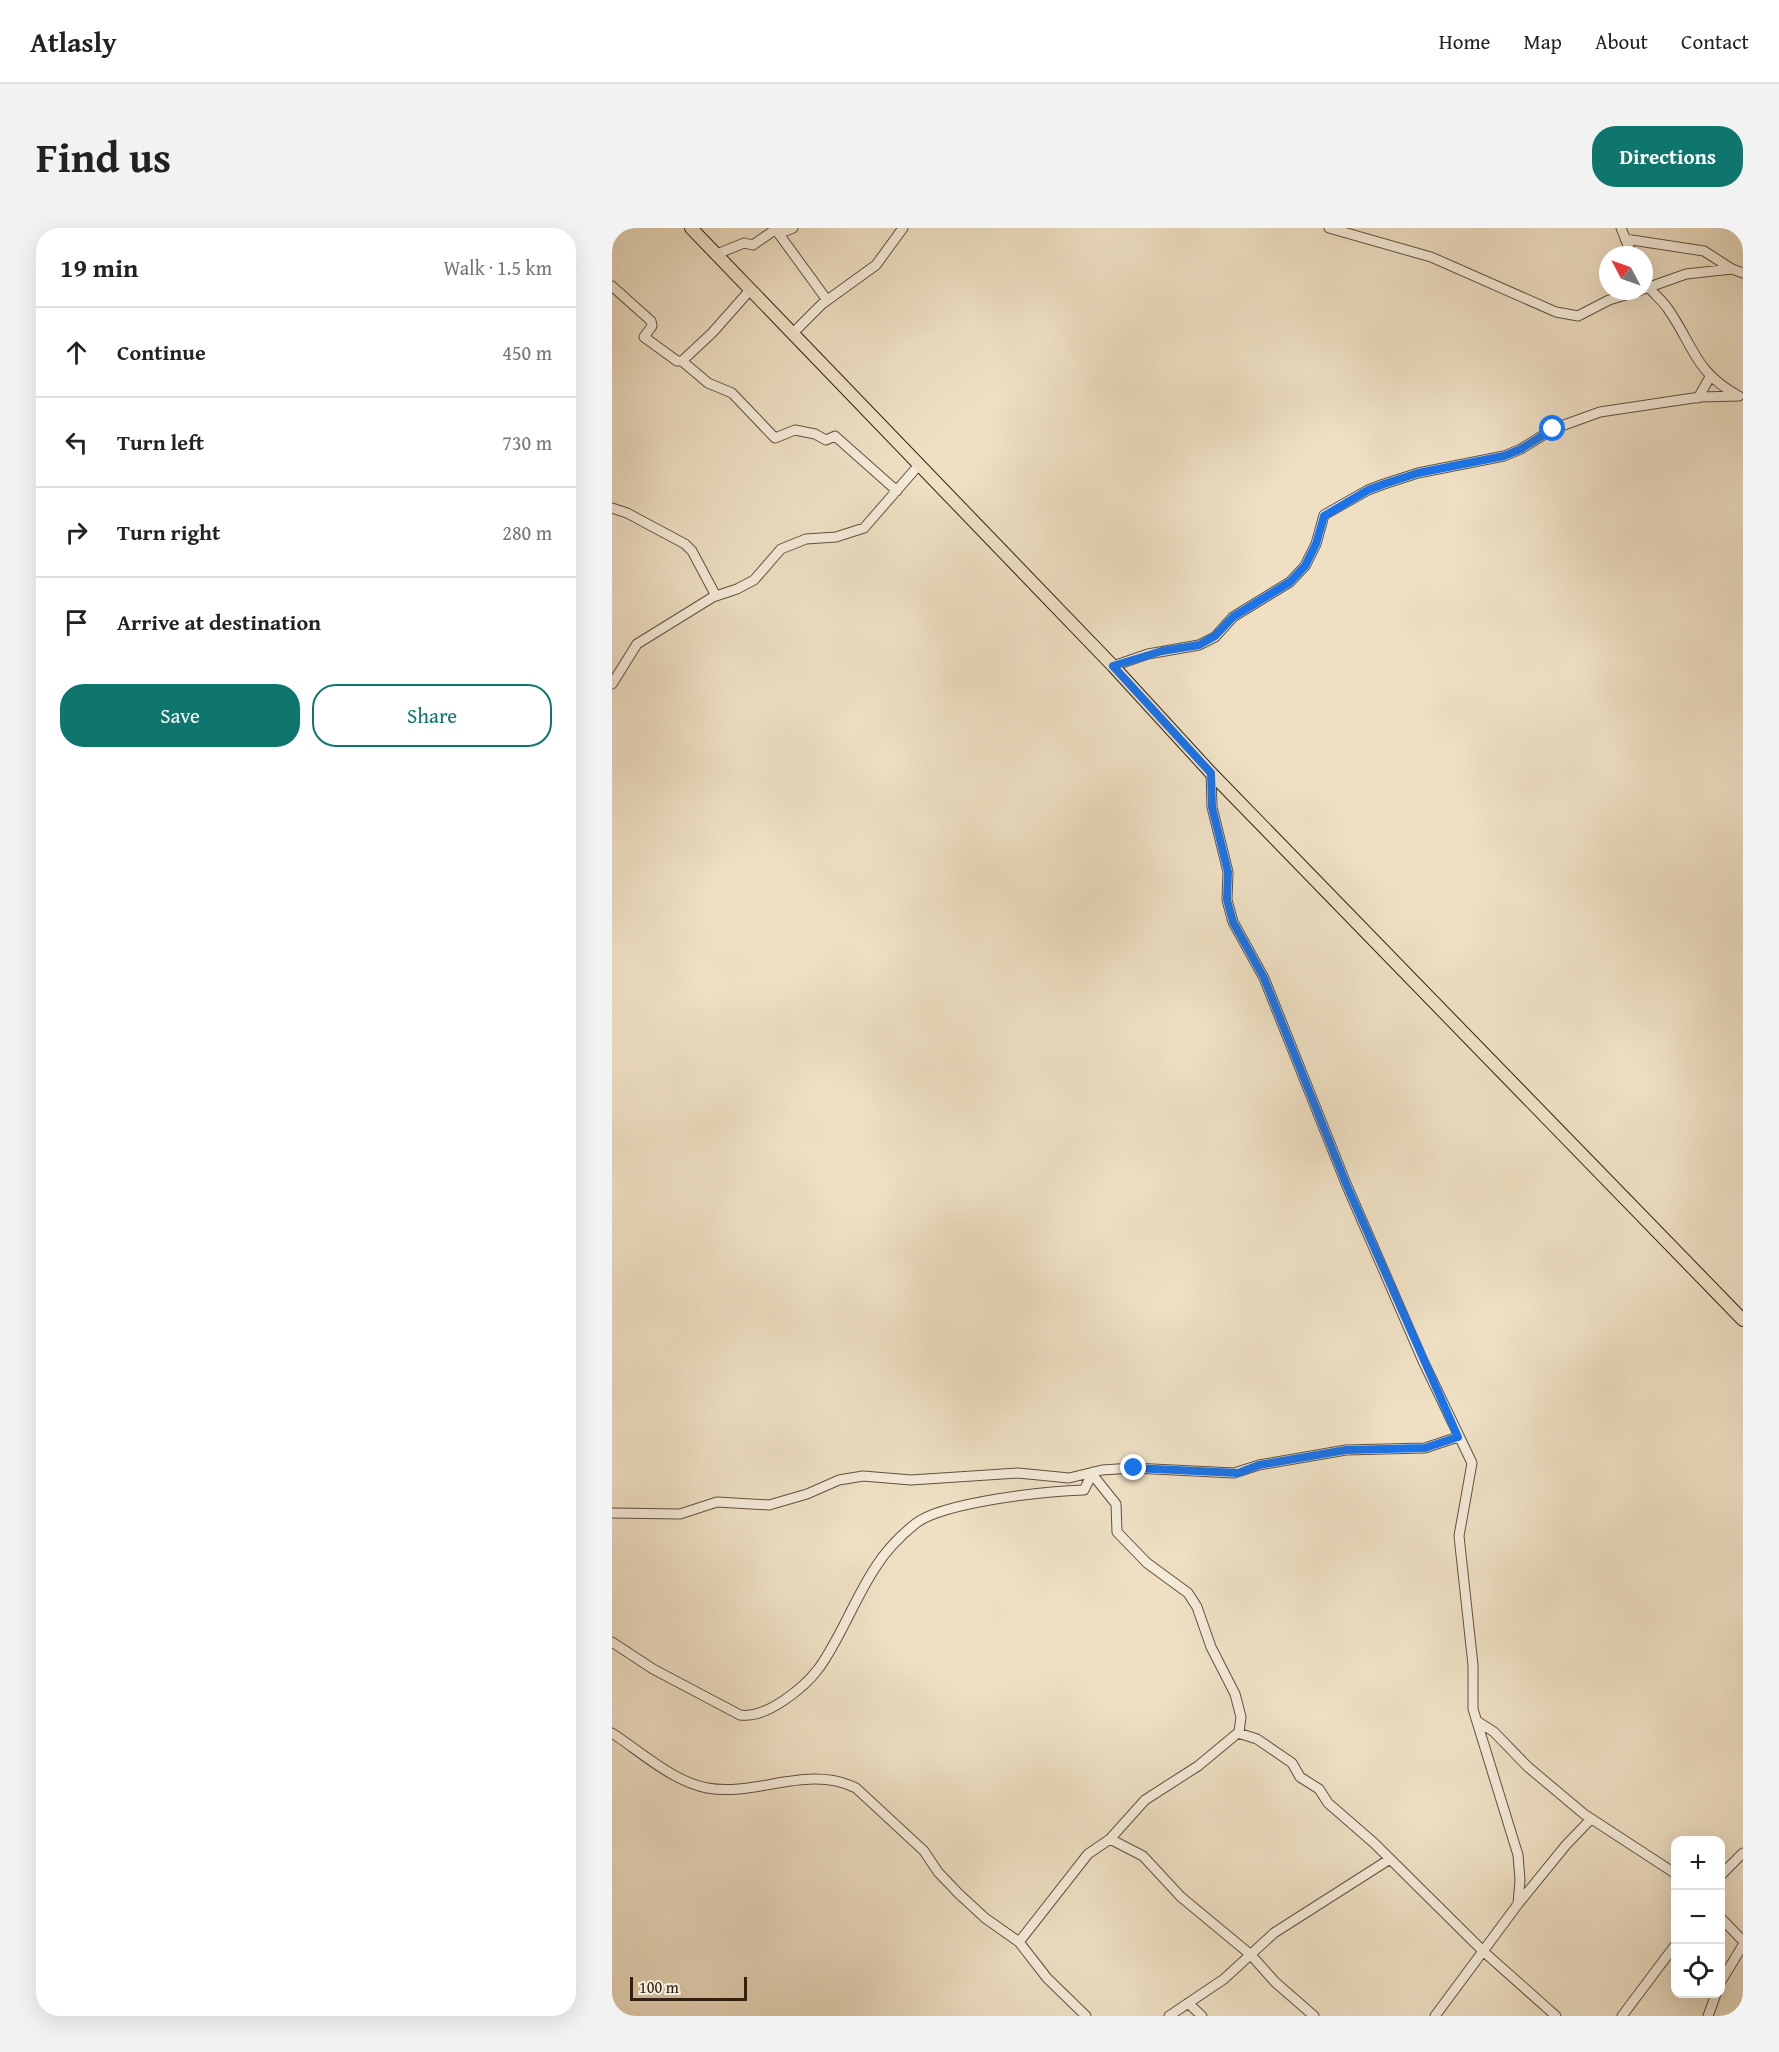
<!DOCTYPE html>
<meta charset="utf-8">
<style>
:root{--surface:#fff;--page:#f2f2f2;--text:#222;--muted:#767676;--line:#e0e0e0;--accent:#0f766e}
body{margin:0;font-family:"Gentium Book Plus",serif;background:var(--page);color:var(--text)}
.controls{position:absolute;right:18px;bottom:18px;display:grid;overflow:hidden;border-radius:12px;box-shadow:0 6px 24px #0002}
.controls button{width:54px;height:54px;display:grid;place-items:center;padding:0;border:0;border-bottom:2px solid var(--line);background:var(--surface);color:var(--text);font:30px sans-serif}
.compass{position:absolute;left:987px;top:18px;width:54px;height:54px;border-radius:50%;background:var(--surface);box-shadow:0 6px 24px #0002;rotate:311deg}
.scale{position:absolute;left:18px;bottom:15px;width:117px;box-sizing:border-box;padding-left:6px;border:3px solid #302113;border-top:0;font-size:16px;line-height:21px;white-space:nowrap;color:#302113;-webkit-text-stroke:4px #f5ebd9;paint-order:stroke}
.stop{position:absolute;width:18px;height:18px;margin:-14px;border:4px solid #1a73e8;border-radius:50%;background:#fff}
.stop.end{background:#1a73e8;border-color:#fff;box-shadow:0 2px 6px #0008}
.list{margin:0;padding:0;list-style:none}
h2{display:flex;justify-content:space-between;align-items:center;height:78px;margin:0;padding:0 24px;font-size:26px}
h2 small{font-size:20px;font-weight:400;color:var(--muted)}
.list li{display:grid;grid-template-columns:39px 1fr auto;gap:18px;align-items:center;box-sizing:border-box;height:90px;padding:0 24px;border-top:2px solid var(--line)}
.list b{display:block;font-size:22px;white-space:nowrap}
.list em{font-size:20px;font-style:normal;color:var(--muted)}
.actions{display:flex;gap:12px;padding:18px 24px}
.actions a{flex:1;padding:14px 0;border:2px solid var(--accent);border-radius:24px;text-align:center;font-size:21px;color:var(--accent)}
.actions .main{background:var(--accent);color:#fff}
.icon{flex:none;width:33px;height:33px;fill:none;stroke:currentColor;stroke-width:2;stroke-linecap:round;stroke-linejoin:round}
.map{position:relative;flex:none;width:1131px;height:1788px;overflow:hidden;border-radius:24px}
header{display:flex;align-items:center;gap:36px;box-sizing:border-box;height:84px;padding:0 30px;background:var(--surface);border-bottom:2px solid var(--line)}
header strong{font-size:28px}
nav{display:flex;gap:33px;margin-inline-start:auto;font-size:21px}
.intro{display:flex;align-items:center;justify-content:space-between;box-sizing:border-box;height:144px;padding:0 36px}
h1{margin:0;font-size:42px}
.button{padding:15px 27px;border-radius:24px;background:var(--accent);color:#fff;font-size:21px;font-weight:700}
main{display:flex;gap:36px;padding:0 36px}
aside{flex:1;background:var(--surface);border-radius:24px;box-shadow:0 6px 24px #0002}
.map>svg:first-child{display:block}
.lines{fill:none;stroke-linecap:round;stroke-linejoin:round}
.minor-casing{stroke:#60513f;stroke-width:11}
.major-casing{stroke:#302113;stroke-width:14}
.minor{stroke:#f5ebd9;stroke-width:9}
.major{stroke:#efe0c4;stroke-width:12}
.route{stroke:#1a73e8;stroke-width:8}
</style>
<header>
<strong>Atlasly</strong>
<nav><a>Home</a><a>Map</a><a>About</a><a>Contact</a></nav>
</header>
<div class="intro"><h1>Find us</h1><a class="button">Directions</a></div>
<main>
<aside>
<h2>19 min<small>Walk · 1.5 km</small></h2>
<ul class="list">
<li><svg class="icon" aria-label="ahead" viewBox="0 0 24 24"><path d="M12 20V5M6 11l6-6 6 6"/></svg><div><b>Continue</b></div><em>450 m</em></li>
<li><svg class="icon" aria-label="left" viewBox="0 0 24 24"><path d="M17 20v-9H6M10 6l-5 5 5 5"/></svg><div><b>Turn left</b></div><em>730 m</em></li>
<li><svg class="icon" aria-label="right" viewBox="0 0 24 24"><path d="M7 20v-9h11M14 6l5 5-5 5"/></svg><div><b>Turn right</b></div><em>280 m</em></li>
<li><svg class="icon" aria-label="arrive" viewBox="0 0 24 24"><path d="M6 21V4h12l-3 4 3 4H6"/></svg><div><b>Arrive at destination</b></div></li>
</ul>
<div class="actions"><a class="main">Save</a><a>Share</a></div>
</aside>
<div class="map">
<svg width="1131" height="1788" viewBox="0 0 1131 1788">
<rect width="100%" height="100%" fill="#efe0c4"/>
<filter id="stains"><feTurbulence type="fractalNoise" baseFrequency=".00333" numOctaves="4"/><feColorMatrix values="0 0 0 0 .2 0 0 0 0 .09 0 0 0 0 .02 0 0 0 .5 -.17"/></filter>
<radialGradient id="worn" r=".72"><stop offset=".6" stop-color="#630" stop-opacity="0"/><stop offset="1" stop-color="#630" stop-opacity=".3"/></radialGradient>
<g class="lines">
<g class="minor-casing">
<path id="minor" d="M717,0L819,29L944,84L966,88L997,72L1027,63
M1009,0L1020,27
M164,2L215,72
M1013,11L1092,23L1120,41L1131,45
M105,26L132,15L141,17L161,3L171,4L181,0
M1032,52C1038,64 1049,70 1056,81C1082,118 1082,143 1125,167
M0,58L39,93L40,98L32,109L65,133H70L100,105L139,61
M1032,61L1074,46L1120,41
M181,105L210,76L264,37L291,0
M70,133L96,155L120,165L163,210L183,202L203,206L214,212L223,208L285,263
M1086,170L1098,149
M0,280L15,285L73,316L80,323L104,368
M501,438L536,426L587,417L603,409L621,389L678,354L693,338L704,316L712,287L756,262L772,256L806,245L892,228L909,221L941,201L988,184L1088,169L1127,168
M0,456L25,416L101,369L125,361L142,352L169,321L194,311L224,309L252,300L306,238
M599,545L600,579L616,644L615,672L621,694L652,750L735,958L811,1133L860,1235L847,1308L861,1437V1481L906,1627L908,1652L906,1676L823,1788
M0,1285L68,1286L105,1274L157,1277L195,1266L227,1252L251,1248L299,1252L406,1245L457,1250L490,1242L521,1240L622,1245L647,1237L734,1222L813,1220L846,1209
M0,1414L41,1441L128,1487C154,1491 192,1460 207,1440C229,1409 242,1372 263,1340C273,1324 288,1308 303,1296C330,1274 435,1263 472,1262L481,1244
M865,1493L882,1504L916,1539L972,1586L1064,1646
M0,1505C29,1524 60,1553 95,1560C145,1569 195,1536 244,1560L312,1623L326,1644L347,1666L373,1690L407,1714L435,1750L474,1788
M626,1505L645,1511L680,1535L688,1549L707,1561L716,1575L762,1615L872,1724L944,1788
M498,1611L531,1628L569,1669L639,1727L663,1754L702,1788
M1108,1648L1131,1625
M906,1676L954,1617L979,1591
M1108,1689L1131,1713
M407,1714L476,1626L498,1611L533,1572L586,1538L627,1504L629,1489L623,1466L599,1419L585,1379L576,1365L535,1335L505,1304L504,1276L480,1246
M1108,1755L1131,1717
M576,1775L590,1788
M557,1788L612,1751L662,1705L778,1631
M1010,1788L1064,1716
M1096,1788L1104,1766"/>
</g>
<g class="major-casing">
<path id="major" d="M79,0L501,438L599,545L1131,1092"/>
</g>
<use href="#minor" class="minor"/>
<use href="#major" class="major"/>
</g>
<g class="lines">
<path class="route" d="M522,1240L626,1245L647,1237L734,1222L813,1220L846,1209L735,958L652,750L621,694L615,672L616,644L600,579L599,545L501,438L550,423L587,417L603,408L621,389L678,354L693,338L704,316L712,288L756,262L772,256L806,245L892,228L909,221L941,201"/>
</g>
<rect width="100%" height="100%" filter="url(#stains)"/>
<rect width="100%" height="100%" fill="url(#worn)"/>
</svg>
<div class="controls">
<button>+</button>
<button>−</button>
<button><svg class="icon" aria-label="locate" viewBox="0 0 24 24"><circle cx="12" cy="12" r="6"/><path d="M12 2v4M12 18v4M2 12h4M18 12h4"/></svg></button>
</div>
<svg class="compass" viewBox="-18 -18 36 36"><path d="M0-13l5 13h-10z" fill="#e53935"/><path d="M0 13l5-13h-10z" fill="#767676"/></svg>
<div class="scale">100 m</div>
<div class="stop" style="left:941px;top:201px"></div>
<div class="stop end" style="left:522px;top:1240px"></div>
</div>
</main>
